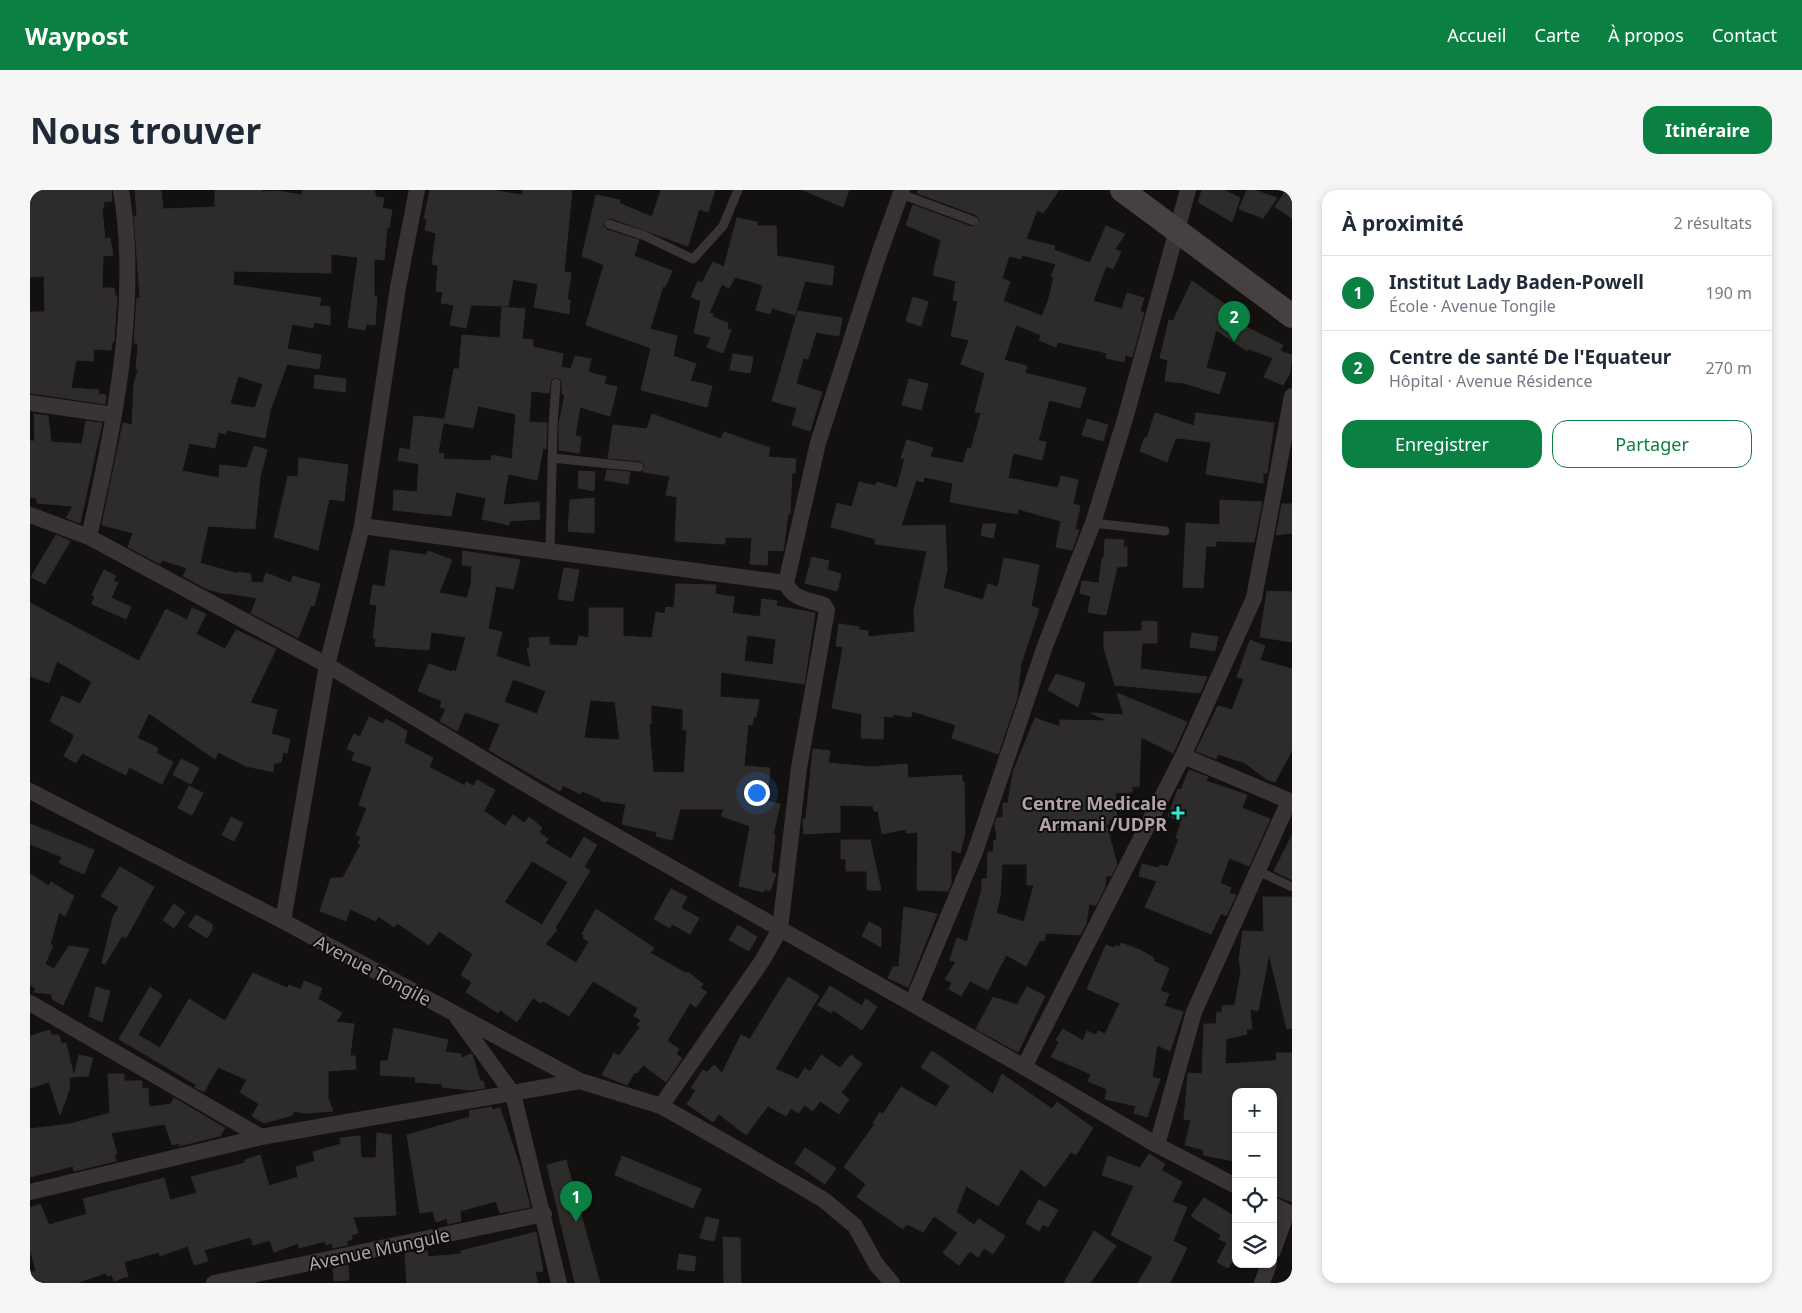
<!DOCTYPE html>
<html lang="fr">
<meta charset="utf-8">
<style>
:root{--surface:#fff;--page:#f6f6f7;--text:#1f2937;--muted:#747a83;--line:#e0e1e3;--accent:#0b8043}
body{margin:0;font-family:"Noto Sans",sans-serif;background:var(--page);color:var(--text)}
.controls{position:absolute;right:15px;bottom:15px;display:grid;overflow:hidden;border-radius:10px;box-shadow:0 2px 8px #0003}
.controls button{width:45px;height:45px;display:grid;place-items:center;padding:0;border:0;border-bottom:1px solid var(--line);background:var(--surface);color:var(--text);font:25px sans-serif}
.you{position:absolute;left:726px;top:602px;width:18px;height:18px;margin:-12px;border:4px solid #fff;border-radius:50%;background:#1a73e8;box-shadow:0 0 0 8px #1a73e833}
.badge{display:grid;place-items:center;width:32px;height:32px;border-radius:50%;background:var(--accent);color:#fff;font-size:16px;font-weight:700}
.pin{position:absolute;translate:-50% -41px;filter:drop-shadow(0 1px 2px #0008)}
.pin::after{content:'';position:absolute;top:26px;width:18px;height:15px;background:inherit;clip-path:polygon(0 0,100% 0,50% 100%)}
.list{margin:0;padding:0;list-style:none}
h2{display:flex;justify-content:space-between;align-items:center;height:65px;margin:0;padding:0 20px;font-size:21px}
h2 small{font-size:16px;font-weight:400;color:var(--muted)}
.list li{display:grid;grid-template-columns:32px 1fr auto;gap:15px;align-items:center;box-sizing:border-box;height:75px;padding:0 20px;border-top:1px solid var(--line)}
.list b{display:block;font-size:19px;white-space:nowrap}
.list p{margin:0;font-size:16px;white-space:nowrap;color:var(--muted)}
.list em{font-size:16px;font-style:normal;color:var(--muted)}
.actions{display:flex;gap:10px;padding:15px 20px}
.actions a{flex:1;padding:11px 0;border:1px solid var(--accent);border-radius:15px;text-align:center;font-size:18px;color:var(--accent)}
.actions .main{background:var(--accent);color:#fff}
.icon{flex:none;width:28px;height:28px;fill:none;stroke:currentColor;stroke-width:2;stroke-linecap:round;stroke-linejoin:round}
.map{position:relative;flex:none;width:1262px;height:1093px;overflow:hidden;border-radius:15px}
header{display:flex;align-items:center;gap:30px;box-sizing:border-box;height:70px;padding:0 25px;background:var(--accent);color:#fff}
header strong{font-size:24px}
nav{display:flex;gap:28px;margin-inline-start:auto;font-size:18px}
.intro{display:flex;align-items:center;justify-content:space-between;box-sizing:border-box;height:120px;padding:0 30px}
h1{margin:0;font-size:35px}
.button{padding:12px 22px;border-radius:15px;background:var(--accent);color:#fff;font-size:18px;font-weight:700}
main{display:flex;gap:30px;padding:0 30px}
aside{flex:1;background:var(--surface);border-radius:15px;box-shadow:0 2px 8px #0003}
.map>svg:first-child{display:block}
.building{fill:#2e2c2b;stroke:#2e2b2b;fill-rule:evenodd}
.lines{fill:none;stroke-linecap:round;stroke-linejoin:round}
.service{stroke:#393434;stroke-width:9}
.minor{stroke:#393434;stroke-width:16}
.secondary{stroke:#474040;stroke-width:24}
.poi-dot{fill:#30ebd0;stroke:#0d0c0c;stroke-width:2}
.labels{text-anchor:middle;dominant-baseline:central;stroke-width:4;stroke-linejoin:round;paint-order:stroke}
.poi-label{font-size:18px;font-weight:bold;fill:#b2a2a4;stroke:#0d0c0c;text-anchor:end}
.street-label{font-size:18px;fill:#b2a2a4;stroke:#0d0c0c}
</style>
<header>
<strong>Waypost</strong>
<nav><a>Accueil</a><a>Carte</a><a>À propos</a><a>Contact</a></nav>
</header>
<div class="intro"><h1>Nous trouver</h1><a class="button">Itinéraire</a></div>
<main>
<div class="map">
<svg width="1262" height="1093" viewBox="0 0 1262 1093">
<rect width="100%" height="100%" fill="#121110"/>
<path class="building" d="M0,0H81L82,11L73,12L74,18H72L75,49L80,48L83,65L73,66L72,98H84L85,106H87L84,152H82L81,160L64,159L63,171L46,170L41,198L69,200L68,204L76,205L75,214L0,203V122H15L14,86L0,87Z
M105,0H131L133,19L185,17V0H232V2L247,1L272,5L273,0H344L346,7L354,8L352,18L362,20L359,38L357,37L354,70L344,69V106H347L345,135L336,134L335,140L318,137L328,67L301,64V83L204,81L203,95L291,108L289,116L300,117V135L284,132L283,138L262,134L257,159L291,165L289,179L257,174L240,221L235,248L197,240L196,244L188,242L185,258L159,253L152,281L189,288L190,275L217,278L224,256L237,260L230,287L225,339L178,336L170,373L208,384V382L221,384V392L233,393L236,383L261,393L263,386L290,394L284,416L281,415L268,448L221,423L227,408L197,403L196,404L177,399L153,386L157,378L132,370L130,374L98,357L103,343L72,335L93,233L102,235L104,194L108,179H106L108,153H104L107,108L110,109L104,26L107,27ZM208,186L233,194L225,218L200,214Z
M400,0H460L492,5L493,0H542L534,82L541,83L537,110H540L539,124L504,117L508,94L483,89L478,116L441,115L436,138L420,135L424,115L411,113L413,102L406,101L408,75L402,74L406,43L395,40L397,29H394Z
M631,0H685L678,22L669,19L658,56L581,28L575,30L573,36L577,40L609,50L604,66L642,81L635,97L633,96L620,139L647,146L643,166L666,174L660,191L682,196L677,217L611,200L621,158L556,135L574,75L552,66L566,5L590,10L589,13L622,27Z
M773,0H819L813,17Z
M888,0H1029L1013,23L1007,20L996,49L1025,56L1024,60L1060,73L1076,36L1095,44L1085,59L1091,62L1083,79L1076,76L1063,111L1092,119L1097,103L1114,108L1110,121L1114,123L1102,167L1095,165L1094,172L1076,168L1077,163L1028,152L1026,157L1009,150L1011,145L986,135L974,170L997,176L995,183L1056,198L1050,218L1019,210L1008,251L1016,252L1012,270L983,263L978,288L1028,298L1031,286L1048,290L1043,314L1050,316L1045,339L1049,340L1042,360L1026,357L1031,331L988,319L987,324L920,312L923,293L894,287L893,292L886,290L871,336L915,335L917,380L913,398L953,410L958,394L968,397L974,368L1009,375L1001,416L1009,419L991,474L987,508L968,564L922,548L926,535L882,521L881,527L863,524V527L854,526L853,549L831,548L832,524L802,518L813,457L806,456L809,434L829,437V440L838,441V447L885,442L884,420L897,361L845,354L846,349L801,337L807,313L822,317L829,292L845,296L847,292L867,298L875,269L871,268L877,250L903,258L900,267L933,273L938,258L941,259L951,223L945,222L955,183L931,174L939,150L921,146L928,111L923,110L926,91L903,85L911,50L876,35L883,15L942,37L948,35L950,29L946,25L887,3ZM992,65L1026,74L1021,86L1024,87L1018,112L1012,126L973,111L980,92L972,88L979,66L991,69Z
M1172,0H1194L1210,8L1202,32L1168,12Z
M1217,0H1224L1247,8L1233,28L1209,19Z
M1256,0H1262V28L1245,17Z
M707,28L727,32V36H746L747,66L804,76L802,95L775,91L765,125L742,118L740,124L726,120L733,95L705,87L699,98L692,94L679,123L683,124L682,127L698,133L697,139L701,140L693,163L677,157L681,147L664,143L671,111L661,107L668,91L672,93L683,72L694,77Z
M1162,91L1220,132L1216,137L1253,155L1250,161L1262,165L1260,183L1253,195L1234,187L1243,168L1219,159L1217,161L1186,140L1176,178L1196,183L1189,204L1154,193L1135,191L1138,170L1130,168L1139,130L1143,131Z
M883,107L898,112L891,136L876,131Z
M472,117L495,119L492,149L503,150V157L533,164L531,177L541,179L545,166L561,169L558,182L576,187L574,194L587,197L580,226L550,217L545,246L551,247L549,263L529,260V234L535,204H532V191L527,187L521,189L519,203L501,201L499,232L517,233L516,259L513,258L507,290L478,284L473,315L509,312L510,329L480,331L479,335L452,329L456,308L426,302L421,326L363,320L364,300L387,302L389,274L368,270L370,258L380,260L384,226L414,229L408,263L414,264L413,269L461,271L462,265L482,269L486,224L448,216L443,238L414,233L424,179H429L432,145L470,148Z
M768,121L812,128L809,146L786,142L778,169L773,168L766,194L792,202L780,241L762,235L767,218L742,211Z
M703,164L723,167L720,183L700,180Z
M285,185L316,189L315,202L284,198Z
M879,189L898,194L891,220L872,215Z
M1125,223L1164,236L1166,223L1244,233L1237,283H1233V293L1176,284L1181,252L1148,248L1145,249L1137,272L1110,261L1115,247L1117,248Z
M4,224L18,226L21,252L52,254L56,231L72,233L50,333L36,328L43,316L7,313V308L0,307V251H5Z
M622,224L691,249L694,242L740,258L738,267L766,269L765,283H762L760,324H758L753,361L738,360L737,375L720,374L722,348L695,347V354L645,351L647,307L636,305L640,286L613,282L615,275L610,271L578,268L583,235L617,239Z
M1057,229L1078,235L1073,251L1052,245Z
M269,268L318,275L314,311L299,309L288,360L244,347L258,286L268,287Z
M577,280L600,282L598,294L575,290Z
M549,281L565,282L564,301L548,298Z
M564,308V343L538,341L540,310Z
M1190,310L1232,312L1224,352L1186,351V356H1176L1173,398L1153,397L1156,333L1190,335Z
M1252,314H1262V343L1246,345Z
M953,334H966L963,348L951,345Z
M26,345L40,351L15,394L1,387Z
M1075,349L1094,350L1093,357H1097V376L1087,377L1076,425L1058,422L1061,406L1050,403L1052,391L1069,393L1072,368H1074Z
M360,360L397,365L398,361L422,370L409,403L437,408L441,395L442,376L432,375L433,361L490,370L483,399L466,396L458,439L472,442L466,466L501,478L497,458L500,457L499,448L519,447V455L547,456L549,446L559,448V418H593V446L622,448L626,422L635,424L636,417L644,418L646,394L686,395L685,404L704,407L702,423L730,427L732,409L747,411L746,416L785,423L774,494L691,482L690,507L729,510L726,527H724L722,535L718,534L714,576L740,578L737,611L750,614L743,645H745L741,682L746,684L740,701L734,699V702L709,696L720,636L691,626L694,619H650L642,650L626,646L627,642L592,634L596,614L571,611V609L552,601L550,604L533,595L530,601L459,560L470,534L435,522L427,541L410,531L416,519L410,517L412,511L388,501L399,474L422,482L423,480L426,482L436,447L401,442L399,460L345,456L346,448H343L347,415L340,414L343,395L355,397ZM717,445L746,449L743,475L714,471ZM483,489L516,501L507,524L474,512ZM560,510L585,512L590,550L554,548ZM621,515L653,519V540H657L654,583L623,582L619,534H621Z
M782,367L799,371L797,380L811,384L807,401L775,393Z
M534,378L549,380L543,411L528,409Z
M74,380L86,386L83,391L88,393L81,408L101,417L96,429L62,414L65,407L62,405Z
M1237,401L1262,402V452L1230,447Z
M0,413L109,471L136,419L157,430L162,418L176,424L166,444L195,459L206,440L246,459L220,513L247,520L241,544L260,549L257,563L253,562L251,572L244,574L243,582L216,576L188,562L185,569L119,523L107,548L128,558L126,563L143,572L132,594L99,577L96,585L52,563L46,573L34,566L44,547L43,544L20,531L32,506L50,514L62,492L27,471L19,493L0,486Z
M1112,431L1127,432V453H1112L1110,479L1177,487L1170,503L1085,495L1074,458V442L1112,441Z
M1162,443L1188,447L1185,461L1160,457Z
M1220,450L1235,456L1230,470L1262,479V560L1245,592L1238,590L1215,573L1188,564L1186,569L1166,561L1188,516L1202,520L1214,489L1207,487Z
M1026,484L1055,493L1048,517L1018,500Z
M1087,503L1157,532L1143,563L1111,547L1109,597L1102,596V602L1085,603L1087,629L1079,630V634H1076L1087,674L1081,686H1076L1075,697L1066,715L1059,714L1056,734L1050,745L1016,743L1014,751L1010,750L996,776L976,765L958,800L940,791L931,806L919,799L922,793L915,789L926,772L920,770L927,748L937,752L952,699V689H957L958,662H963L964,650H967L965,634L967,628L973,627V613H978L983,582L1005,528L1030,537V530L1078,531L1061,523L1094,525ZM972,674H997V695H1004L994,732L966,723L970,707Z
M339,527L353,534L356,529L377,541L374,553L403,568L399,577L435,596L436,592L444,596L447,590L465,600L454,621L475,636L483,625L494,633L499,627L512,638L509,642L518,649L515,653L541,669L554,647L567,655L554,677L560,681L525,738L527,740L515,754L546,773L559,752L553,748L554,745L552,744L566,719L624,758L620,763L657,784L658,782L673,794L670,798L677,802L666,817L660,813L637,851L649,859L646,864L652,868L636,892L613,875L607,883L605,882L597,895L572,885L584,863L589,866L610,837L607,835L611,830L604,826L608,818L563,791L539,826L513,811L511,813L503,808L487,832L470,820L468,823L436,802L442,792L431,785L443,764L409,741L399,755L367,733L364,737L348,726L346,731L320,719L316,731L290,721L301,688H313L331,654L328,653L331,647L326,645L337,618L329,615L342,577L322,570L325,562L317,559L324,544L330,547ZM502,671L538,692L512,735L474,712Z
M783,559L800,561L798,573L842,577L877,574L878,588L932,585V592H934L935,643L930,663L921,660V694L918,701L887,700L888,642L876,643V639L852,644L848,621H844L843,616L810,615V642L774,644L773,630L776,628Z
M151,569L169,578L161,594L143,585Z
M1159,580L1178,587L1176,591L1217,605L1212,618L1240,629L1219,676L1199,668L1190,693L1201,698L1199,703L1206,705L1196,726L1191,723L1181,744L1115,717L1127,691L1109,686L1112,674L1129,678L1130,675L1138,677L1149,649L1146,648L1151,632L1138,626L1148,599L1151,600Z
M159,596L173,603L162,625L148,618Z
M201,627L213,633L204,651L192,645Z
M0,634L64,660L54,684L29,673L32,667L0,654Z
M1262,645V690L1244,681Z
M811,650H840L851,700H837V681H816V669H811Z
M90,677L124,697L96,748L92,746L75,774L72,773L83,727L89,717L71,706Z
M0,684L19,696L21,692L44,706L35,726L29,722L20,755H23L15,774L24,779L39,756L59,759L33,815L22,809V804L4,802L6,798L0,795Z
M641,699L657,707L651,718L669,728L660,744L642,734L640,738L624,729Z
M1233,707H1262V838L1257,839L1239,764L1228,821L1220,819L1222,839H1216L1217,844L1196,849L1195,874L1243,871L1247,870L1246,863H1262V1012L1243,1005V902H1206L1204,971L1173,965L1174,960L1155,955L1161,930L1154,929L1158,883L1172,884L1174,834H1186L1187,822L1192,823V816L1205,815L1211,781L1209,770L1213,741L1234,742Z
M144,714L155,722L144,738L133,730Z
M874,717L907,724L878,797L858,788L863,777H869Z
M166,725L182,734V740L177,748L158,736Z
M839,732L851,738V757L832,746Z
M708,735L727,747L719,761L699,750Z
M1091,753L1110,760L1124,768L1123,771L1139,778L1130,801L1139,804L1134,816L1153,822L1140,861L1127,855L1122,887L1130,889L1117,927L1104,923L1106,916L1075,909L1077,899L1058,891L1061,884L1021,867L1029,852L1026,850L1033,839L1053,851L1057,841L1066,845L1068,841L1075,844L1090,813L1057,799L1076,755L1084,758L1085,756L1090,757Z
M223,783L257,798L259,795L271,800L274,791L292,798L288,809L312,823L306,832L324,834L320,866H325L326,879L298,881V908L303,921L275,923L263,921V925L234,933L222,926L229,914L210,902L217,890L188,877L174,902L164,897L168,896L89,849L120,797L132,805L108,845L130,858L159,809L195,831Z
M758,787L789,806L745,879L768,889L775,878L780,882L791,865L810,878L821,865L832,874L811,903L819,909L809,924L790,911L783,921L774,915L769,923L761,918L756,926L738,916L716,945L689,924L683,932L657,914L666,900L661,898L673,880L677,882L684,875L692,883L711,845L720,849Z
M800,796L832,816L836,809L847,817L832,840L803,820L801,823L788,815Z
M66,797L80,801L72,832L59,826Z
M997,797L1015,806L988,862L946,839L963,807L987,815Z
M364,838L418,850L415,862L431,864V867L436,868L435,866L442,864L450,891H453L455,898L439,900L412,897V894L385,892L386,887L350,885L351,871H358Z
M20,840L21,845H29L31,853H36L44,887L49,865L63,868L58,886L40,887L39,900L30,925L19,892L0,898V846Z
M902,861L963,904L972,884L1022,919L1027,912L1063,938L1046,965L1041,962L1015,997L991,979L968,1016L936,996L926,1022L944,1035L949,1029L975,1046L963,1064L954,1058L948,1067L940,1061L929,1075L913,1063L928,1043L904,1026L893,1042L877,1034L873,1039L827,1007L836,994L814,977L845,934L843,933L850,922L853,924L871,897L906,917L920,896L891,877Z
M78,884H94V891H112V899L118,898L119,917L141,914L144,908L195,938L190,946L149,956L150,953L142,955L135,934L81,943L87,964L84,965L86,971L44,981L43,976L0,987V939L40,934L80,923Z
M461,917L462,920L470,918L490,977L500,1017L470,1023L466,1011L430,1021L431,1031L418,1034L417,1028L406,1032L403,1021L390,1023L377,945L440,927L439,921Z
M347,943L361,945L366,1025L323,1027L328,1043L321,1045L322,1049L317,1051V1055L303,1058L302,1053L296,1055L295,1051L269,1058L268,1053L244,1062L240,1050L223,1055L221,1047L174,1060L178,1071L164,1075L158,1056L130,1066L129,1062L94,1072L98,1086L84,1091L82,1085L77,1086L76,1083L46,1093H0V1083L6,1081L0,1059V1018L10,1014L19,1035L57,1024L53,1009L134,988L140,1010L167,1003L161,987L215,973V970L230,965L239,996L268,987L266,977L285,971L283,962L311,954L310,948L330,946L331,968H346Z
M775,958L806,978L795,994L765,973Z
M1119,964L1135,974L1131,980L1152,992L1142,1012L1157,1017L1143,1051L1157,1058L1140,1093H1108L1123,1067L1081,1045L1104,996L1072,985L1078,966L1110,978Z
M592,966L671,999L663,1018L585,985Z
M536,970L570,1093H545L517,975Z
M1174,1008L1206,1027V1064L1198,1078L1187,1072L1197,1053L1189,1049L1191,1045L1161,1026Z
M1009,1010L1028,1020L1018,1037L1013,1034L1009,1041L996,1033Z
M676,1027L689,1030L684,1051L670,1048Z
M1064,1041L1086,1056L1060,1093H1034Z
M506,1042L513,1081L505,1082L508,1093H377L375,1063L397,1061L398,1067L431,1064V1061Z
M693,1047L710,1048L711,1093H694Z
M649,1064L666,1067L664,1081L647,1079Z
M318,1075L319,1090L304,1091L303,1078Z"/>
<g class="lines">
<path class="service" d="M871,4L944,31
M579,34L615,46L663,69L693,36L708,0
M522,268L609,277
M1063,333L1135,341
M520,361L523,236L526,193
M1228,681L1262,697"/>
<path class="minor" d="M0,213L84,225
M0,325L59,347L297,475L517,607L994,877L1127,955L1206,996
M332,336L756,393
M59,347C84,237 110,112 91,0
M1153,566L1262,612
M0,601L253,731L550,891L631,916L707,959L794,1010L825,1036L846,1074L862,1093
M253,731L297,475L332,336L368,97L387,0
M0,813L231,947
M882,813L945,662L1015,456L1063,333L1095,229L1158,0
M427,827L483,904L529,1093
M994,877L1153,566L1224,408L1262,206
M631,916L732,771L750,739L769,578L797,420L794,415C779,410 762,409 756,393L788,253L848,67L872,0
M1127,955L1164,822L1259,611
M0,1002L231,947L550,891
M1243,1015L1262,1024
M1243,1061L1257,1022
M184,1093L514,1024
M1232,1093L1239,1074"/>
<path class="secondary" d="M1092,0L1262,126"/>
</g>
<path class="poi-dot" d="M1145.5 615.5h5v5h5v5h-5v5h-5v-5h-5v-5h5z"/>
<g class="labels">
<g class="poi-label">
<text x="1137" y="613">Centre Medicale<tspan x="1137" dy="21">Armani /UDPR</tspan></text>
</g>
<g class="street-label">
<text transform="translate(343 780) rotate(28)">Avenue Tongile</text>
<text transform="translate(349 1059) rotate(-12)">Avenue Mungule</text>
</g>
</g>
</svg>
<div class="controls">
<button>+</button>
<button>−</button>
<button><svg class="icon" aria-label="locate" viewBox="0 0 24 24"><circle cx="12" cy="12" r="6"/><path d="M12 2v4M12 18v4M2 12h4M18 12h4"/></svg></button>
<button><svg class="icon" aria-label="layers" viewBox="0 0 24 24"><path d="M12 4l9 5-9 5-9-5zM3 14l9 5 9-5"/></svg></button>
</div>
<div class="you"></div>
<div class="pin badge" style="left:546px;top:1032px">1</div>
<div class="pin badge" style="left:1204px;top:152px">2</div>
</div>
<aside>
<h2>À proximité<small>2 résultats</small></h2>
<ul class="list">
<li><span class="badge">1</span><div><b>Institut Lady Baden-Powell</b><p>École · Avenue Tongile</p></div><em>190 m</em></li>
<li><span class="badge">2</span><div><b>Centre de santé De l'Equateur</b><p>Hôpital · Avenue Résidence</p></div><em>270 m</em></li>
</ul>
<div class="actions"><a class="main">Enregistrer</a><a>Partager</a></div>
</aside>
</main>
